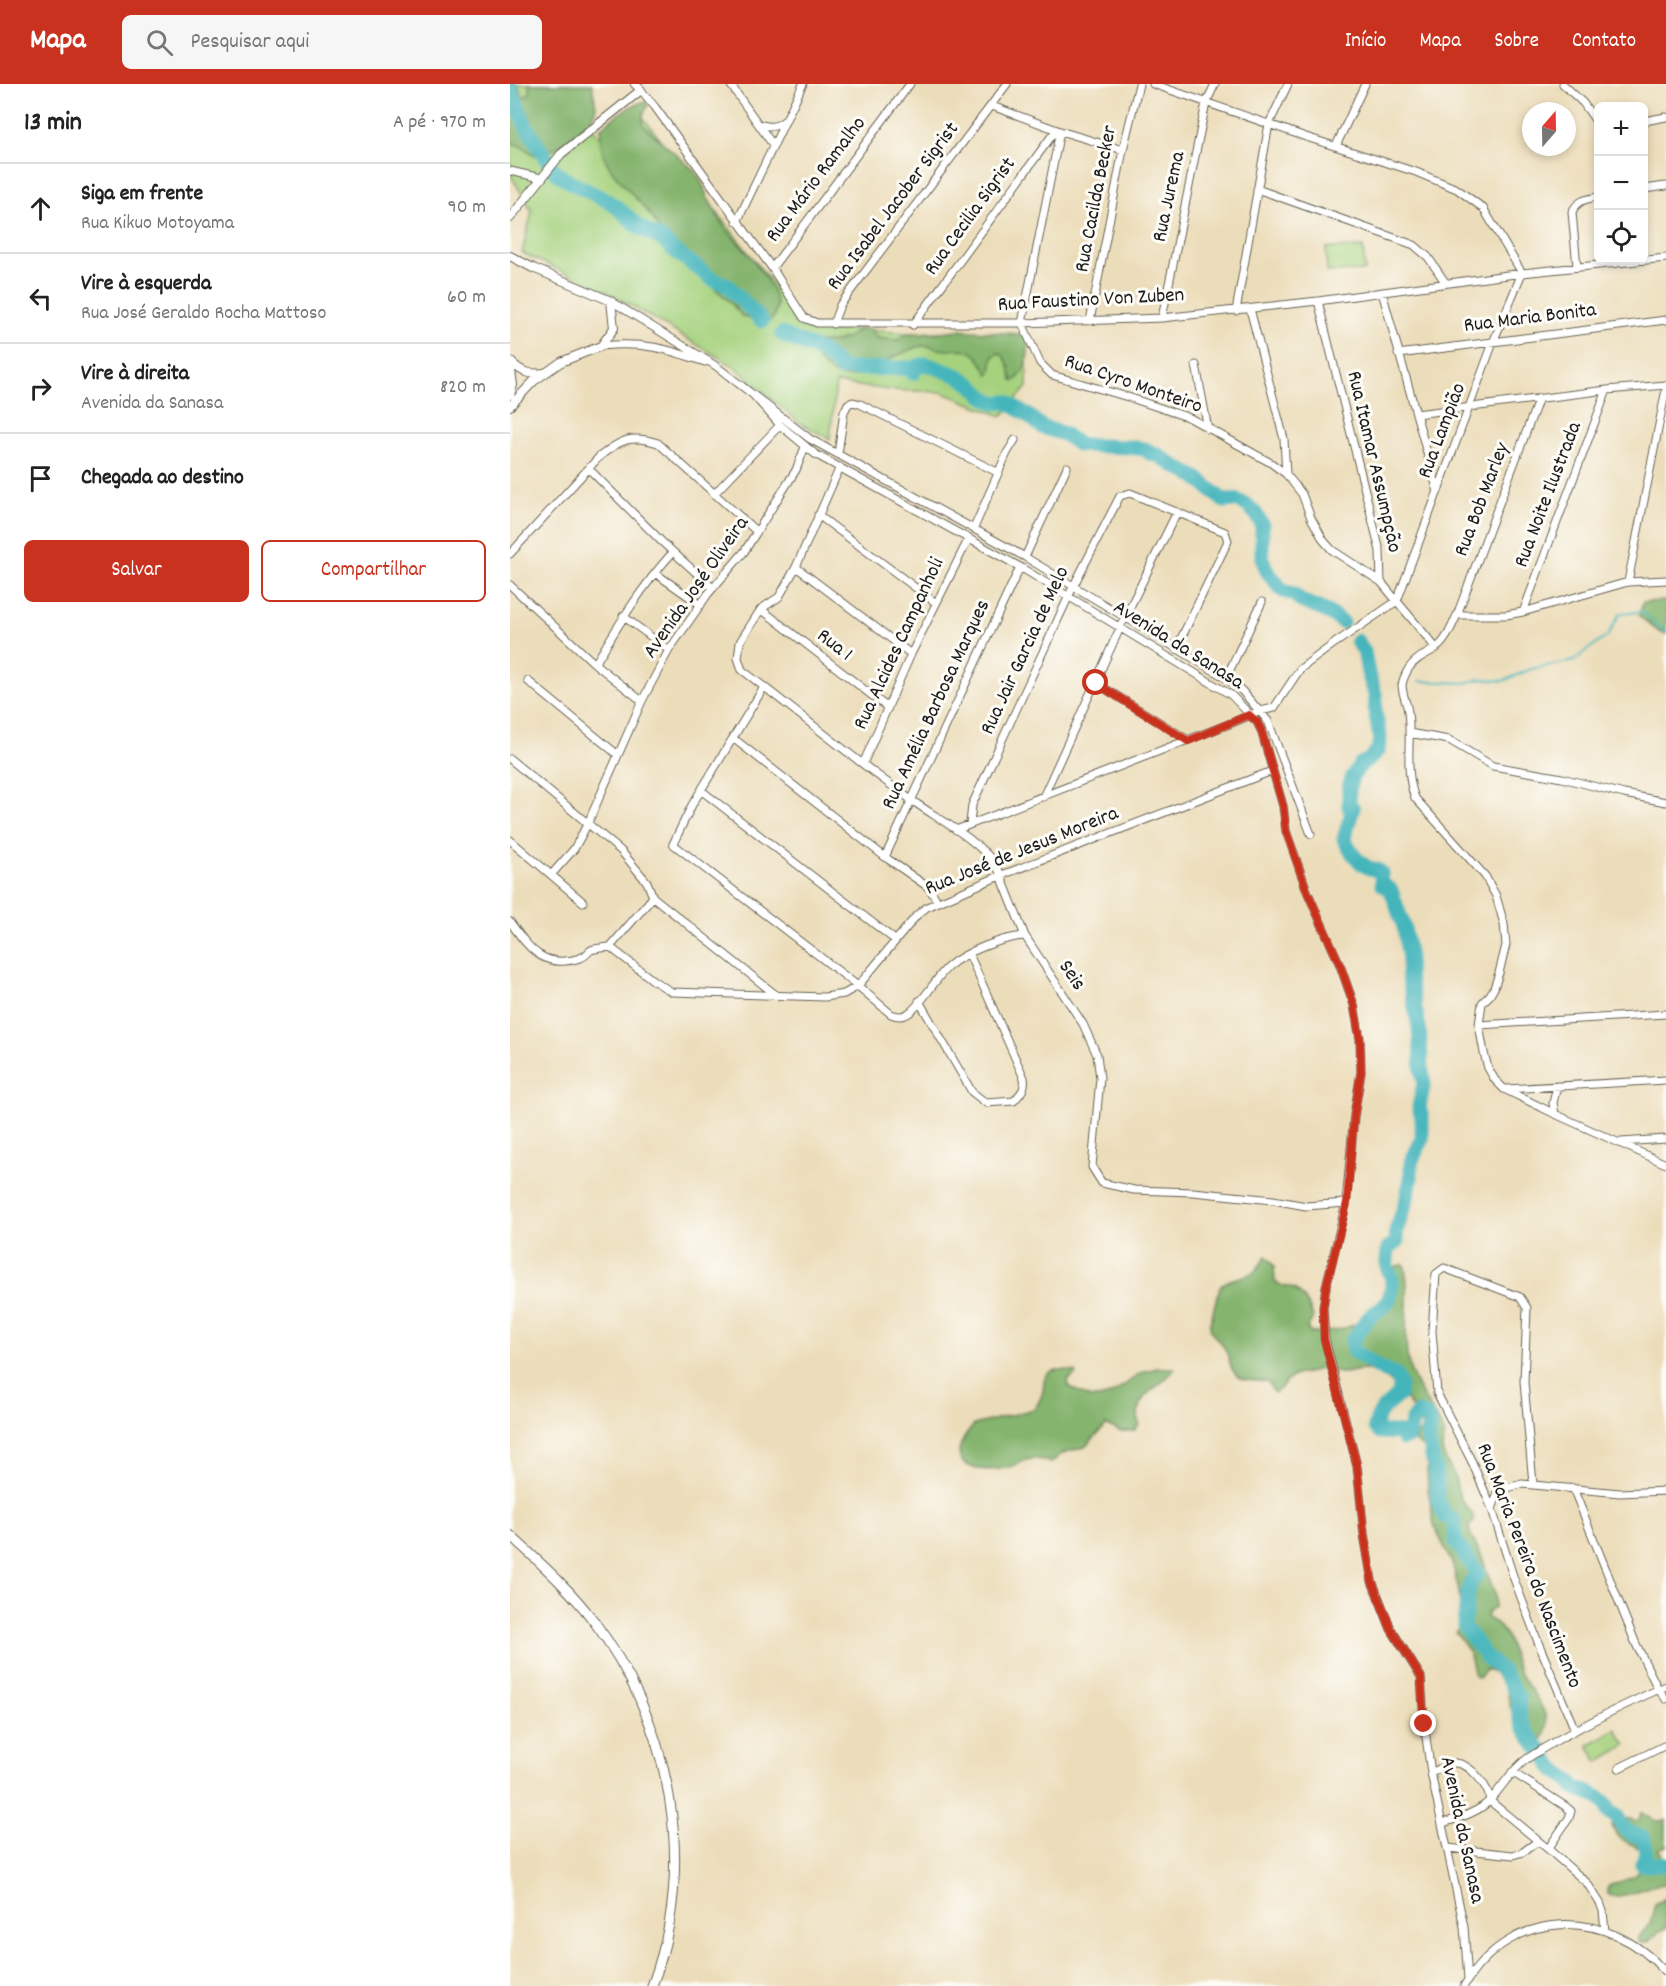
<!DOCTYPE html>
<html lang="pt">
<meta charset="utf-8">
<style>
:root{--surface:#fff;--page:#f6f6f6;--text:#222;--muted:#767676;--line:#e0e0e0;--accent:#c8321e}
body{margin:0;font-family:Dekko,sans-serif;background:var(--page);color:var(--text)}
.controls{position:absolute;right:18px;top:18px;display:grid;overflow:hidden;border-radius:9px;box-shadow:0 3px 9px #0003}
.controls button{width:54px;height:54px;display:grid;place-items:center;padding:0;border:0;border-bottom:2px solid var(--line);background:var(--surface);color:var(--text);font:30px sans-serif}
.compass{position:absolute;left:1012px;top:18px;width:54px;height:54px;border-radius:50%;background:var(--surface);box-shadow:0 3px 9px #0003;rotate:20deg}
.stop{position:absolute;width:18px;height:18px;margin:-14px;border:4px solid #c8321e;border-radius:50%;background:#fff}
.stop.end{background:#c8321e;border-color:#fff;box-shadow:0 2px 6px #0008}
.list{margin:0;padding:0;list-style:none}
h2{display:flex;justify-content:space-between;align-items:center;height:78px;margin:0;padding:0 24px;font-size:26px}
h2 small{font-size:20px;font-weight:400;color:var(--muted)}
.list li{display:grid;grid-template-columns:39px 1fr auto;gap:18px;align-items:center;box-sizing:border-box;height:90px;padding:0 24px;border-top:2px solid var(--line)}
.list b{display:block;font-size:22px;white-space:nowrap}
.list p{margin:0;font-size:20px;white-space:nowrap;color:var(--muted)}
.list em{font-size:20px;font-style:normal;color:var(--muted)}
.actions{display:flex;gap:12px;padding:18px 24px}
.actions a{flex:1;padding:14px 0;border:2px solid var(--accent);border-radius:9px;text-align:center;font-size:21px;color:var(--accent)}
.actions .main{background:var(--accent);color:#fff}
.icon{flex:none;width:33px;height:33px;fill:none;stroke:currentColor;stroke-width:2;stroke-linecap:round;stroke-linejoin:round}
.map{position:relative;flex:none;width:1156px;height:1902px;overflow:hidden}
header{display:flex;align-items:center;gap:36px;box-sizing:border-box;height:84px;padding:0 30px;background:var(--accent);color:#fff}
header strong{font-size:28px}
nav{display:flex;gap:33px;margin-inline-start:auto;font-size:21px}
.search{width:420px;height:54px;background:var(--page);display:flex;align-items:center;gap:15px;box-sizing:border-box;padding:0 21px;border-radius:9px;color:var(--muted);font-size:22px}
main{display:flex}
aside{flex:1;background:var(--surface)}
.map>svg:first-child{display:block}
.green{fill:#a6d27e;stroke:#61774d;stroke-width:1.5}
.forest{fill:#84b46d;stroke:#506844;stroke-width:1.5}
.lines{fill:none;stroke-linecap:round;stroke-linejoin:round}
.stream{stroke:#45b5bc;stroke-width:2}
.river{stroke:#45b5bc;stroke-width:15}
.minor-casing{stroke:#656053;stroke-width:9}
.tertiary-casing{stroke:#656053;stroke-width:10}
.secondary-casing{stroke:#656053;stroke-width:11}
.minor{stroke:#fff;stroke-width:7}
.tertiary{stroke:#fff;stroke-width:8}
.secondary{stroke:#fff;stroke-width:9}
.route{stroke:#c8321e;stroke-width:8}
.labels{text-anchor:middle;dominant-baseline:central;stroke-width:6;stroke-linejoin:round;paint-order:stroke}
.street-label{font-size:21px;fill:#1c1c1c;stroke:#fdfcf7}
</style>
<header>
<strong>Mapa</strong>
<div class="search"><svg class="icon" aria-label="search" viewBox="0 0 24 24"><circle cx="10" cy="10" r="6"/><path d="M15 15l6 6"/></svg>Pesquisar aqui</div>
<nav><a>Início</a><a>Mapa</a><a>Sobre</a><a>Contato</a></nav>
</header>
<main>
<aside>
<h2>13 min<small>A pé · 970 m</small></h2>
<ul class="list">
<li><svg class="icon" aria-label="ahead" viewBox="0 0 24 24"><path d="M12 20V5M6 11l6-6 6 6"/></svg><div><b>Siga em frente</b><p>Rua Kikuo Motoyama</p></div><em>90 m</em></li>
<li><svg class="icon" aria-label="left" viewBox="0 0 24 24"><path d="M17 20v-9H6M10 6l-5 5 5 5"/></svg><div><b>Vire à esquerda</b><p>Rua José Geraldo Rocha Mattoso</p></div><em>60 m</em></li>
<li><svg class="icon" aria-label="right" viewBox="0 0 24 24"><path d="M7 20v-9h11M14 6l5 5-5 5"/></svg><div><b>Vire à direita</b><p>Avenida da Sanasa</p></div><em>820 m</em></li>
<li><svg class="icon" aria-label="arrive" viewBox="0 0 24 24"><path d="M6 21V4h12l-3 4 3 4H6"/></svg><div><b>Chegada ao destino</b></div></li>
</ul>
<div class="actions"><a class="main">Salvar</a><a>Compartilhar</a></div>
</aside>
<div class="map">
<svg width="1156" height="1902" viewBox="0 0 1156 1902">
<rect width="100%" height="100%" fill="#fdfcf7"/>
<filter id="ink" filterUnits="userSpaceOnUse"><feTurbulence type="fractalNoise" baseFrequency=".0167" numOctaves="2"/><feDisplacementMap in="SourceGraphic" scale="12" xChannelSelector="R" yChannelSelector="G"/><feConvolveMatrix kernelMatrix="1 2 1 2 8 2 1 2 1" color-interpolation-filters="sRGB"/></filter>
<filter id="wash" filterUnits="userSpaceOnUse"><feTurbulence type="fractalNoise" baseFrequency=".008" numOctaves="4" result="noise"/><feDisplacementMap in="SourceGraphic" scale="24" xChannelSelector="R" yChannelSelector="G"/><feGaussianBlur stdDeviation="1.35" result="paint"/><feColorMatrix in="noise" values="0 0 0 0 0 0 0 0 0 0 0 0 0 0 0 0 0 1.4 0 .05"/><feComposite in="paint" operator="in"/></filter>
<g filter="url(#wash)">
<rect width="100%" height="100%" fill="#ecddba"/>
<path class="green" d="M0,0H60L88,52L128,27L276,217L285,238L317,248L344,245L397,249L449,247L511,250L517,276V303L492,332L431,308L380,306L326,299L320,355L288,338L225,283L98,208L12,169L22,127L0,90Z
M853,163L855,187L817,188L816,164Z
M1106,1645L1116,1661L1088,1678L1078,1661Z"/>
<path class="forest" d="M0,0H7L13,12L19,11L20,5L18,0H82L86,23L84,30L79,37L66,47L58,57L30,73C20,70 11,60 1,59L0,62Z
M140,17L133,31V41L186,88L193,101L197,113L215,144L243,175L263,206L267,221L264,233L258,238L252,239L232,232L220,218L184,185L170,168L151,152C150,145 147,141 143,135C124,106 84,84 91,44C105,32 120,19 140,17Z
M353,244L360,245L367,254L388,256L397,250L411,251L447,246L518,251C519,266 519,288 504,297L502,296C500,285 498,276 490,269L483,272L481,288L479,291C472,279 466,265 449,265C445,265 440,267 436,266C428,266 420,261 413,262C409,262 404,265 400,266C366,277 337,316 307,274L308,266L302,261V258H324L338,253Z
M1156,517V550L1149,548L1129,532L1133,518Z
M756,1172L764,1182L765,1198C771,1202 778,1202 784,1205C795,1212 800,1223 803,1234L797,1244L801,1249C822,1248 853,1243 867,1225C875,1213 876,1197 881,1184L894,1180C902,1210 892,1244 898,1276C903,1304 924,1325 935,1350C927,1372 938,1375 945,1394C947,1401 948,1410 952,1417C957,1424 963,1427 964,1437L959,1443L960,1449L972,1473L985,1511V1523L978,1528L976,1533C982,1537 990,1542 994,1548C1002,1561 1003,1579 1011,1592C1022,1609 1047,1633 1032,1655L1022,1657L1013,1647L1001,1625L996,1604L985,1590L976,1585L969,1594L965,1592L959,1567L945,1548L951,1542L949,1508L943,1482L924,1441L918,1406L916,1366L906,1358V1351L913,1345C903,1324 882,1287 855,1286C847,1286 839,1289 831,1289C823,1288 815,1286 808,1284C801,1291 792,1288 784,1292C776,1296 772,1305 764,1309L758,1298C749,1296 737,1298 730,1294C718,1287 721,1272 713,1262C709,1255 701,1252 700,1243C700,1238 708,1206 711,1202C720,1192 736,1195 745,1187C749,1183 753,1177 756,1172Z
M647,1284H665C650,1307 623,1307 629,1341L624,1347H610L596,1341L575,1363L553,1369L541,1379C535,1377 528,1374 522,1375C514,1375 505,1383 496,1384C459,1390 431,1378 464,1341L524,1325C527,1321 530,1317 531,1313C534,1307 533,1299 535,1294C540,1282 557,1286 566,1288V1290L557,1297L558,1302C566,1305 576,1314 583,1314C603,1315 614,1300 629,1290C634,1287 641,1286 647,1284Z
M1131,1728C1140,1734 1145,1739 1156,1736V1762L1148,1765L1156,1776V1800C1134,1800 1123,1813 1101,1812L1097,1809V1805L1100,1800C1119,1796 1133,1792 1134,1770C1125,1756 1108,1762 1102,1741L1104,1735L1110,1733L1129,1737Z
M1156,1814V1845L1149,1848L1137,1859L1128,1858V1853L1140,1840L1145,1820Z"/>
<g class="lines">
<path class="stream" d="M909,597L956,599L970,595L993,597L1021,585L1064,577L1077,566L1098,552L1110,529L1132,528L1156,549"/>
<path class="river" d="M0,3L16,42L37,76
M44,85L48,90L62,99L96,116L108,124L129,143L153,156L162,165L202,195L217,201L252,237
M272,250C295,262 314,263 331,285L399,284L403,289L408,282L416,280L449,292L462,301L473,312L485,319L497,318L519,332L532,343L554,350L569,361L617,363L635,365L641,370L648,371L663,381L687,394L714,417L726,416L737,421L746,430L752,441V474L757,487L773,507L784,510L791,517L818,528L832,538
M847,557L854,567L858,589L866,613L865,627L870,654L868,666L860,675L851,680L842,693L839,704V723L843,724L834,755C839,765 846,777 857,783C863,786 866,784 871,789L872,800L881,806L894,843L899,875L898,891L909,943L912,988L914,998L909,1023L912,1033V1056L901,1078V1094L896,1118L886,1147L887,1158L878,1164C878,1170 876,1178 877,1183C878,1189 882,1191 882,1196C882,1227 869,1220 855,1238C850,1245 850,1248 842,1256L844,1268L874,1287L885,1290L890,1300L889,1311C877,1320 868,1327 865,1343L870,1348L891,1349L893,1355L899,1352L902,1337L909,1329L918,1333L920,1342L918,1355L926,1389L928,1417L935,1432L943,1435L946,1458L968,1490L961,1498L958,1508L954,1542L976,1573L992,1587L1009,1614C1005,1641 1022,1654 1036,1673C1039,1677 1040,1682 1044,1685C1052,1692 1060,1694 1065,1704C1078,1709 1097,1712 1099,1728L1107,1732C1114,1747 1117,1748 1133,1754C1136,1762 1137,1772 1132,1780L1140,1781L1154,1779L1156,1782"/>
</g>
</g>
<g filter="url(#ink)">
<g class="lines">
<g class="minor-casing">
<path id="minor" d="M220,0L263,61
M643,0L796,53L906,88L947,105L973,124L1012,189
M1053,0L1073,19L1088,40
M131,6L145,23L262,184L294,234L307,239H512L652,234L808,217L1012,189L1156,174
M482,22L550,47L613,66
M1134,37L1156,33
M249,40C259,43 265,44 274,37
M550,47L512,239L530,279L542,291L618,313L680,334L761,379L776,390
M826,62L855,0
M0,87L31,94
M747,105L904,161L918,173L935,198
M1134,105L1156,102
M227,138L293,0
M1067,183L1062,128C1068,116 1076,115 1088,113
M262,184L400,0
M872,208L928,408
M101,217L206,282L300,355L515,473L716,594L732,607L758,637L801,750
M808,217L870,467L871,498L926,564
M740,225L774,355L776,390L792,410L801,434L814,457L822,466L871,498
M726,227L759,40L778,0
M652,234L696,19L705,0
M580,237L613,66L629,0
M323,240L330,221L497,0
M403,241L546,46
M91,262C134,258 155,264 195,278
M888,270L1156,236
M686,281L698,345
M244,312L270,341L305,370L510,483L721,611L747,638L751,646L773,722L776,747L786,775L797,807L830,881L844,921L850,955L851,988L844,1032L836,1119L816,1203L813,1224L815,1255L847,1382L854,1450L862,1497L881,1545L911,1593L914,1639L921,1689L954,1843L958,1895
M1029,314L947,531C942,542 936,558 925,565C915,571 906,574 899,584C896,589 893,595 892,601C892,610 897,619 898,628C902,658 894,685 905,714L975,792L986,812L994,840L996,861L989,889L984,904L980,911L972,919L969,941L974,969L978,984L985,996L994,1005L1045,1030L1156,1080
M906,330L1097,306L1156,301
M328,370L334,328L338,320L343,318L350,320L489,389
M330,383L286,483L269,513L251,525L230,558L228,574L232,586C288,628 342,674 400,715C429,736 465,753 487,782L515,852L573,940L587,971L590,994L582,1083L592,1099L624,1106L683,1108L763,1116L796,1122L836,1119
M79,385L152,458L203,504
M204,410L270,341
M308,431L426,519
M464,444L497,369L505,356
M0,470L89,373C110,356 121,350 148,359L246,447
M515,473L557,383
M286,483L401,570
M145,489L191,521
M1118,498L1156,305
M0,501L85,580L132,617
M251,525L378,624
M1013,528L1097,306
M947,531H996L1013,528L1118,498L1156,496
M113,532L159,566
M85,580C109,540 132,502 163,468
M716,594L752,518
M18,597L108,671
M586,599L678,656
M254,603L182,721L163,760L348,902L381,930C386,932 390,933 395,931C408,927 426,893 438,883C454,868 494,853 515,852
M899,649L939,656L983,682L1052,694L1114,710L1156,718
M223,654L375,773L418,803L423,810L427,817
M0,675L111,767L137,798L143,813L100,863C94,864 86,864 81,866C77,869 75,873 70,874C33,886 19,864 0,838
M353,680L401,570L459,454
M192,707L385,856
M533,713L615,533L667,428
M460,740L462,721L563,503L610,412L620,409L715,448L718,457L666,565
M446,746L719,640L750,627L764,624L790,585L825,559L887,517L984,256L1012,189
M0,756L73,818
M375,773L510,483
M41,791L64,765L78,739L132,617L159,566L198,510L234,468L286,386L295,363
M143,813L266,911
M100,863L144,897L162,908L315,913L334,910L348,902L407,831L417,823L492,791L762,687
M409,917L462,1008L476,1019L504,1017C511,1009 516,1004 514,994L459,870
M969,941L1156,930
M996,1005L1156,996
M1045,1030L1043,1019L1047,1002
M1111,1058L1156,1055
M1023,1400L1014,1298L1017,1224L1010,1213L934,1184L926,1190L922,1247L927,1309L962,1378L982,1425L1004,1495L1028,1558L1065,1646
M1063,1404L1126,1560L1148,1605L1156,1615
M982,1425L988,1409L993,1405L1012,1400L1110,1409L1156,1407
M1109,1684L1156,1661
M1002,1688L1055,1722L1061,1727L1059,1734L1038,1765
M921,1689C928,1686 937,1680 944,1679C960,1678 979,1703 980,1717L1038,1765L1077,1799L1090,1819L1093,1827L1095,1847
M933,1739C949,1734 970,1728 981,1715C994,1701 1002,1685 1018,1674C1061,1646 1109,1623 1156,1602
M938,1764L1003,1771L1013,1768L1028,1757
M954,1902C1001,1823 1098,1822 1156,1889"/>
</g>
<g class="tertiary-casing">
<path id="tertiary" d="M0,134L51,70L131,6L125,0
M0,172L23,184L101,217L104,244L91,262L51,278L24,297L0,322
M0,277C11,288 19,291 34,289
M0,311L3,301L0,279"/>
</g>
<g class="secondary-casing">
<path id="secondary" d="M0,1451C29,1478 59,1504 83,1536C161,1640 188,1779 142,1902"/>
</g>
<use href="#minor" class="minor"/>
<use href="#tertiary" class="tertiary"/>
<use href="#secondary" class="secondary"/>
</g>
</g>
<g class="lines" filter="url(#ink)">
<path class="route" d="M586,599L678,657L739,631L747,638L751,646L773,722L776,747L797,807L830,881L844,921L850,955L851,988L844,1032L837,1119L816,1203L813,1224L814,1255L847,1382L854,1450L862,1497L881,1545L911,1593L914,1640"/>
</g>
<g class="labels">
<g class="street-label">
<text transform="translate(307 96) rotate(-53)">Rua Mário Ramalho</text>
<text transform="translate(660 113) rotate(-78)">Rua Jurema</text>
<text transform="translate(587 115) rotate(-79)">Rua Cacilda Becker</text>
<text transform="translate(384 123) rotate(-53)">Rua Isabel Jacober Sigrist</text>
<text transform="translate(461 133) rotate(-54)">Rua Cecilia Sigrist</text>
<text transform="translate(581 217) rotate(-3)">Rua Faustino Von Zuben</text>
<text transform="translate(1020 235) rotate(-7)">Rua Maria Bonita</text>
<text transform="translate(623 301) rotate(19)">Rua Cyro Monteiro</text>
<text transform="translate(933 347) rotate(-69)">Rua Lampião</text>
<text transform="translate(863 378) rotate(77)">Rua Itamar Assumpção</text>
<text transform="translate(1039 411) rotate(-69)">Rua Noite Ilustrada</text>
<text transform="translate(973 416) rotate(-69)">Rua Bob Marley</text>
<text transform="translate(187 504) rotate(-55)">Avenida José Oliveira</text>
<text transform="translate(390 560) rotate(-65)">Rua Alcides Campanholi</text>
<text transform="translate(324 562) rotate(38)">Rua 1</text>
<text transform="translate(668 562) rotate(32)">Avenida da Sanasa</text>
<text transform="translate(516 567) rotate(-65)">Rua Jair Garcia de Melo</text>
<text transform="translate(427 621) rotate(-65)">Rua Amélia Barbosa Marques</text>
<text transform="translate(512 768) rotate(-22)">Rua José de Jesus Moreira</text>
<text transform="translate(561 892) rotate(56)">Seis</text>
<text transform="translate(1018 1482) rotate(69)">Rua Maria Pereira do Nascimento</text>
<text transform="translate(951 1746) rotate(78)">Avenida da Sanasa</text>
</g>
</g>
</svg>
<div class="controls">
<button>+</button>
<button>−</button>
<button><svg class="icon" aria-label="locate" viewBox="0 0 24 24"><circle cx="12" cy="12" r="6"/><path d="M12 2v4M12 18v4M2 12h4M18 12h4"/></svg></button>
</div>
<svg class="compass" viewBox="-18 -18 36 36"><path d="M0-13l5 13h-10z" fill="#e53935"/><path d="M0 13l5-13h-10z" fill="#767676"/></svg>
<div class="stop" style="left:586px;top:599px"></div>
<div class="stop end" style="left:914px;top:1640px"></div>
</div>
</main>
